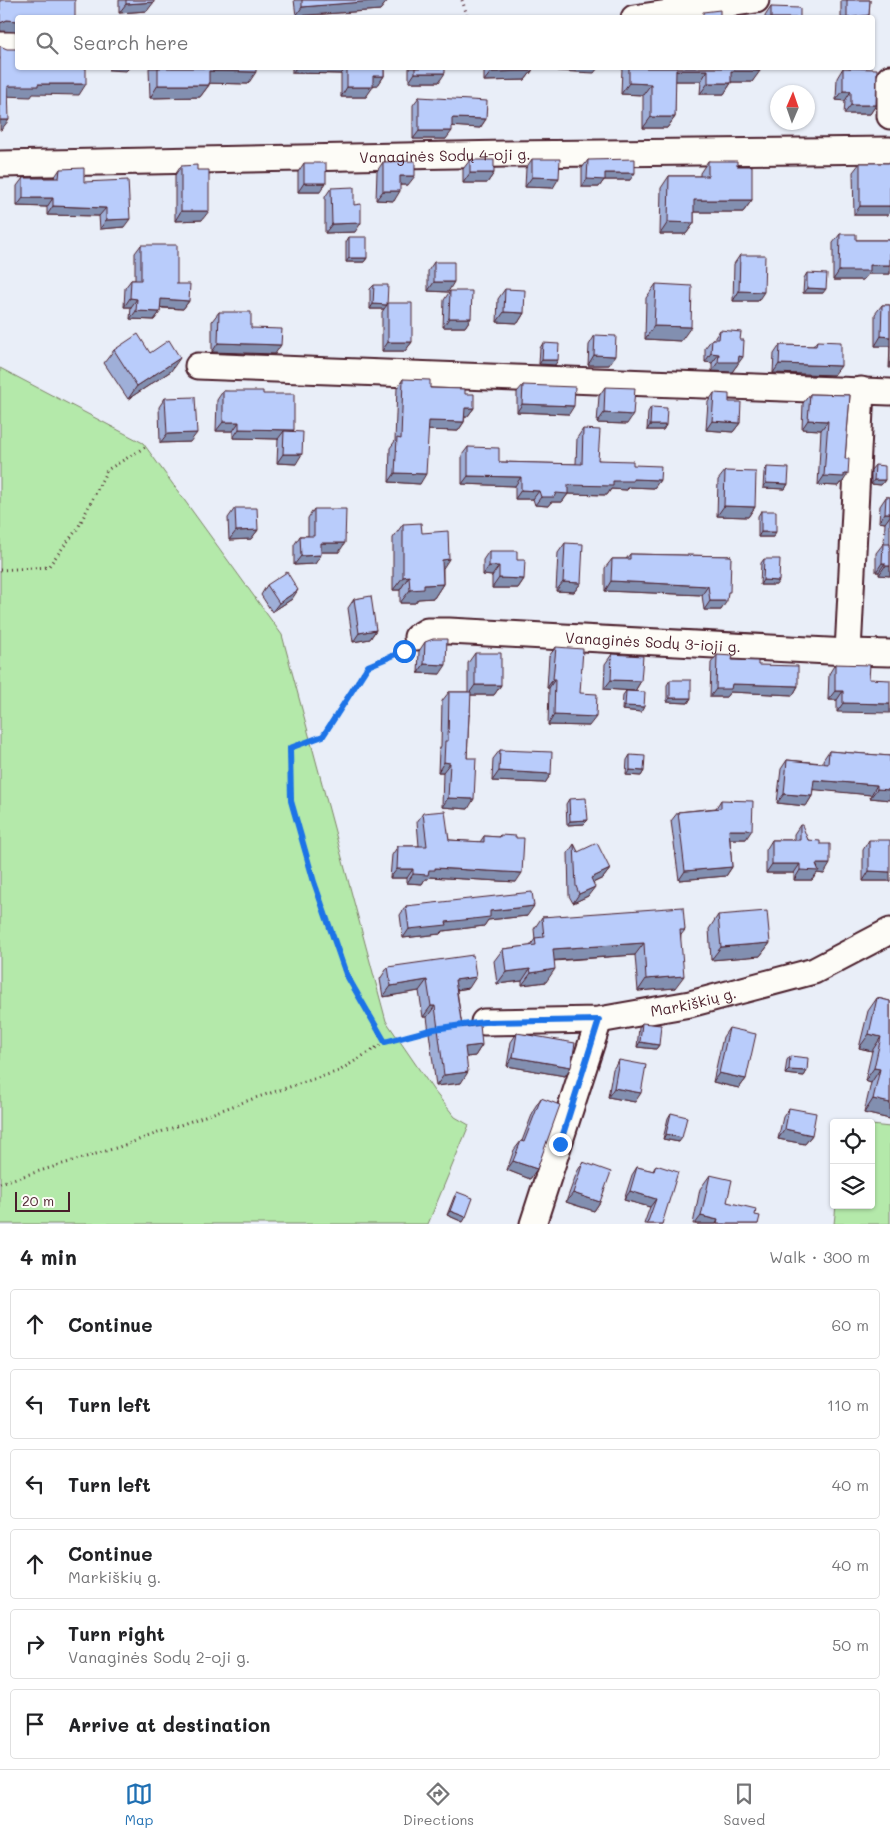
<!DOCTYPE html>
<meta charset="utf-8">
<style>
:root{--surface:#fff;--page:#f6f6f6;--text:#202124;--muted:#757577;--line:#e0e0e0;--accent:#1f6fb2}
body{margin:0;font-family:Mali,sans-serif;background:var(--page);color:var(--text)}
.controls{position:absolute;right:15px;bottom:15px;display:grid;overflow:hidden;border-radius:5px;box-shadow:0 1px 4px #0004}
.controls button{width:45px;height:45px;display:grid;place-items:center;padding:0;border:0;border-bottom:1px solid var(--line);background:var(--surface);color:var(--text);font:25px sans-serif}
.compass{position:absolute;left:770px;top:85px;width:45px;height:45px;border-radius:50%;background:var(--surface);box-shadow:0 1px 4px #0004;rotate:2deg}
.scale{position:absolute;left:15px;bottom:12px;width:55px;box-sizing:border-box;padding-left:5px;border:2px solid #4a1f2b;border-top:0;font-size:14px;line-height:18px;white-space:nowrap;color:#4a1f2b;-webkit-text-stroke:4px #fdfcf7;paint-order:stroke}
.stop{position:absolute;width:15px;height:15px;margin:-11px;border:4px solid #1a73e8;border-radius:50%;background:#fff}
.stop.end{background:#1a73e8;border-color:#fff;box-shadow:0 1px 5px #0008}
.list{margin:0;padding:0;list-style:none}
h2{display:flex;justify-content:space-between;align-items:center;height:65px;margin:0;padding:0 20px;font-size:21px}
h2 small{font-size:16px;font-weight:400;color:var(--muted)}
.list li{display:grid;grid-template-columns:32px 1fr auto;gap:15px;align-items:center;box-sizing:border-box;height:70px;margin:0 10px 10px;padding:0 10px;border:1px solid var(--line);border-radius:5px}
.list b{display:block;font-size:19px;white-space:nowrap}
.list p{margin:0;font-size:16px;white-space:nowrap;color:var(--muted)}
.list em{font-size:16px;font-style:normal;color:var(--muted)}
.icon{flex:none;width:28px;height:28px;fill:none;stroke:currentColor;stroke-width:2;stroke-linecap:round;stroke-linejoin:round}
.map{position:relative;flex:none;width:890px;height:1224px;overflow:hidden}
.search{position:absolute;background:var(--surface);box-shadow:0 1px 4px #0004;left:15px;right:15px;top:15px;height:55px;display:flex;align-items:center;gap:12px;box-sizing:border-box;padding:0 18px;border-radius:5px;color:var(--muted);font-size:19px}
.sheet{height:545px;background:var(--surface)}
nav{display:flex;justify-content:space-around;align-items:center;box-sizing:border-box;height:70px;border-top:1px solid var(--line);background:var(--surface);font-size:14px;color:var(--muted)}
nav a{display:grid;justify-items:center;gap:2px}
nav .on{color:var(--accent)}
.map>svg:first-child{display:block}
.green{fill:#b4e9aa;stroke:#7f846a}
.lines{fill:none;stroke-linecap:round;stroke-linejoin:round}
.minor-casing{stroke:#4a1f2b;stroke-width:29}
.path{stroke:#4a1f2b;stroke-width:3;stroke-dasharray:1 4;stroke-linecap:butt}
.minor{stroke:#fdfcf7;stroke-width:25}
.wall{fill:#9fafd8;stroke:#4a1f2b}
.shaded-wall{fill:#828fb0;stroke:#4a1f2b}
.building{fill:#b9ccfb;stroke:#4a1f2b}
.route{stroke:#1a73e8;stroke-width:6}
.labels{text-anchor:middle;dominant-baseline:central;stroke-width:4.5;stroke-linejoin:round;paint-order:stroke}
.street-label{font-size:15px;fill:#4a1f2b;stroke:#fdfcf7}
</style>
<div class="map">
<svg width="890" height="1224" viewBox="0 0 890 1224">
<rect width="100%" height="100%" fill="#e9eef8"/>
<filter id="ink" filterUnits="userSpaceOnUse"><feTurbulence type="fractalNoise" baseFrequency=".02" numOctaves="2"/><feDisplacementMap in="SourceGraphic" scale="10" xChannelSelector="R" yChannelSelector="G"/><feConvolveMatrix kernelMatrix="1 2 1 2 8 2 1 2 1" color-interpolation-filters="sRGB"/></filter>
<g filter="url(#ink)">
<path class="green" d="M0,368L143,443L282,635L386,1021L434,1091L455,1117L469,1125L428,1224H0Z
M871,1125L890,1127V1224H834L836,1205H871Z"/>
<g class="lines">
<g class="minor-casing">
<g id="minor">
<path d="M634,18L756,0"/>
<path d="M0,45H18"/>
<path d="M890,78V116"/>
<path id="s1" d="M0,164L506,154L890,150"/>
<path d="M198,366L890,392"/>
<path id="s2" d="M417,637L427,631H449L848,652L890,653"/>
<path d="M848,652L861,390"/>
<path id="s3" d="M484,1022L599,1020L690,1004L814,971L890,931"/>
<path d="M533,1224L599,1020"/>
</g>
</g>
<path class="path" d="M462,0L468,18
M0,570L48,567L78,528L107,470L147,446
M402,652L367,666L323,736L290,748L291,801L314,882L346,974L385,1042L431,1030
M0,1183L119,1147L255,1098L339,1071L385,1042"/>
<use href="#minor" class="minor"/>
</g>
<path class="wall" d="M119,0H154L147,11L119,13Z
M294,0H388L380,10L296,16Z
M841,0H870L869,15L867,18H841Z
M771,7L800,18H765V16Z
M149,68H256L248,84L209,83V85L200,97L150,98Z
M292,68H384V76L378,85H373L366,97H341V74L292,73Z
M409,68H445L439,82H409Z
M484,68H532V71L525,80L484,81Z
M622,68H760L752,82H731V83L724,94H700L701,81H675V117L667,128H643V95L621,94Z
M843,68L876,105L870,114H844L845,101L836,100L837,78Z
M419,97L486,119L480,128L452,126L446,139H413V105Z
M532,159L553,188L525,187L526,168Z
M470,160L494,173L487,183H463V169Z
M588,160L630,180H604L599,187H582V168Z
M708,161L737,166L752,200L743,212H694V223L686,234H660L661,188L669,176H700V173Z
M383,162L408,185H400L394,201L376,200L377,171Z
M304,163L320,192H298V172Z
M860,163H890V213L888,215H854L853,172Z
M181,166L202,220L175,221V175Z
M60,169L84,182L124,227L100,229L99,216L47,215V207L17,206V186L23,178H54Z
M331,188L354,205L355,232L325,233V197Z
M840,234L856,240H890V274H868L863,280H833V243Z
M349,237L367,258L364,262H346V242Z
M141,245L189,301L183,309L160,308V312L154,320L130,319L131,307H124L125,288L131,280H135V253Z
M740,255L758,301H733L734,264Z
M434,262L448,292L428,291V271Z
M807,273L823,293H803L804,278Z
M656,284L681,341L645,339L646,298Z
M374,285L387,304L388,303L412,342L405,351H382V312L384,309H370V289Z
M505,289L524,313L518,323L497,322L498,299Z
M450,291L471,318L465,327H443L444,300Z
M882,305H890V368H889L890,346H875V314Z
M219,312L251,328L275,354L212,352V321Z
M720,330L737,366H736L732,372L712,371V363L705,362V348L712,339H714Z
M595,335L609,365H588L589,345Z
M817,341L834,375L773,373L774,354L780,345L813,346Z
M543,343L555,365L539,364L540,348Z
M114,350L150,353L171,371L128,399L104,363Z
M403,379L430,388L465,394L474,408L467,417H465L464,422L458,431L428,430L420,484L389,482L390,448L395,441L397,388Z
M523,385L569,414L517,412V392Z
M605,387L627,424L597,423L599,396Z
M223,391L263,394L293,431L296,464L277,463L278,439L233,438V431H216L217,400Z
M714,393L729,402L740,423L733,432L706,430L708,402Z
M810,394L850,395L845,459L842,483H840L838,486L818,485L821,430L802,429L803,403Z
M165,398L190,442L160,443L159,407Z
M651,407L666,425L663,430H647L648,412Z
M583,429L598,460L633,465L660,480L654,488L628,487L627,490L611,489L607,495L568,494L562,502H551L548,506L535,505L533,499H515V486L462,484V455L468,447L499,462L576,464L577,438Z
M875,465L885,480L881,485L871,484V470Z
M767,467L788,484L785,489L763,488L764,472Z
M725,471L755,507L748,517L717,516L718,480Z
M886,497H890V576L879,575V572H876V553L883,544H884L885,523L879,522L880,506Z
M235,508L258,530L251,539L229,540L228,518Z
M314,509L339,552H321L315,564L294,565V545L300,536H308V518Z
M761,511L773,537H758V516Z
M403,524L422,533L443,569V584L434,598L418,599L415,603H400V590H393V538Z
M565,543L581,583L574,592L556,591L558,553Z
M489,551L524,579L518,588H492V576L483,575V560Z
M630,554L731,556L727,595L721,610H704L702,595L605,591V568L612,559H626Z
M764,559L776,585H760L761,563Z
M267,585L292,599L272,612L261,595Z
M354,599L376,630L370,639L353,642L348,608Z
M425,642L440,674L418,673L419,651Z
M556,647L580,693L589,726L548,725L549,688H547L549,656Z
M475,653L501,685L494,695H470V714L469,716L467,758L468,809L442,807L443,772H438L439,750L441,746L442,701L449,692H468V663Z
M612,654L641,681L635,691L604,689L605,664Z
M717,655L732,660L758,665L798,686L793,695L730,692L726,697H710L711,663Z
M835,664L869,679L837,712V700H828L829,674Z
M670,680L691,698L688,703L667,702V685Z
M626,691L641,712L622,710L623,695Z
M500,750L551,774L545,783L492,781L493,759Z
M829,751L890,756V800L870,798L871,795L813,789L812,796L806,806L777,803L781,769L787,760L823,763V760Z
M630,755L644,771L641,776L626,775L627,760Z
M569,799L584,824L567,825L566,804Z
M721,800L746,839H730L732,867L726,876L679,880L671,821L678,812L716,808Z
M423,813L449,840L480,842L484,836L498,837L500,835L516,882L430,877L428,879H425L422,884L407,883V878H390L392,855L398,846H419L417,822Z
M800,825L808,840L820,844L824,874L817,873L812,880H794V873H766V850L772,840H794V834Z
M869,840L890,881H863V850Z
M574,844L578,852L610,869L603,878L593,883L588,896L573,903L569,896L568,853Z
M406,906L527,916L488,920L484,926L443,931L440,934L403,938L400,915Z
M718,915L770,943L760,956L711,960L709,929Z
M542,917L685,930L681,935L675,988L638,991L635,955L554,961L546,982L522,985V981L497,984L494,961L503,949L530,946L535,939L534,929Z
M388,967L469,988L457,990L462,1027L482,1045L475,1056L467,1057L461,1083L436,1086L427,1017H423L419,991L383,997L380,979Z
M877,998L890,1001V1119L864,1113L871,1083L865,1081L872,1051L859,1048L868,1011Z
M642,1023L659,1045L656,1049L637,1047L639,1028Z
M729,1028L746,1079L739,1088L713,1082L723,1037Z
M517,1033L565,1076L507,1066L511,1042Z
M790,1056L807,1071L804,1076L785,1074L787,1060Z
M619,1060L635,1102L608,1097L613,1069Z
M541,1098L537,1169L530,1179L507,1170L514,1150L521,1141H522L535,1107Z
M789,1108L812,1135L805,1144L778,1139L783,1117Z
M671,1113L679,1142L663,1139L668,1118Z
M583,1162L600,1202L594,1211L566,1202L577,1172Z
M656,1165L662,1224H644L650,1207L624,1200L632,1175L637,1167L653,1171Z
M710,1175L727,1202L755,1215L758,1224H693L700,1189Z
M457,1192L463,1222L447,1215L454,1197Z"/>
<path class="shaded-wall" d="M382,0H388L380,10L296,16L302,7Z
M154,2L147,11L119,13L126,4Z
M869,15L867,18H849Z
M7,20L18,21V32L0,31V23Z
M110,68H129L126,71L108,70Z
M296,68H346L341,74L292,73Z
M560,68H598L594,73L557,71Z
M676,70H708L701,81H668Z
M209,71L256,72L248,84L200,83Z
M532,71L525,80L484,81L491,72Z
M731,71H760L752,82H724Z
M415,73H445L439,82H409Z
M373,76H384L378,85L366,86Z
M629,83L651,84L643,95L621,94Z
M708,83H731L724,94H700Z
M38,84H86L79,95L33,94L31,97L1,96L8,86Z
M158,85H209L200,97L150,98Z
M347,87H373L366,97H341Z
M843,91H851L845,101L836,100Z
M851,105H876L870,114H844Z
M651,117H675L667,128H643Z
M452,118L486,119L480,128L447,126Z
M0,120H9L1,130H0Z
M419,131H452L446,139H413Z
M470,173H494L487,183H463Z
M605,173H635L630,180H604L599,187H582L587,179Z
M400,176H415L408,185H394Z
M532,177L559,178L553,188L525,187Z
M304,183H326L320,192H298Z
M383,191H400L394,201L376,200Z
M23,198H53L47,207L17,206Z
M694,200H752L743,212H686Z
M53,206L106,208L99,216L47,215Z
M860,206H890V213L888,215H854Z
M181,211H209L202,220L175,221Z
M130,219L124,227L100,229L106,220Z
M668,222L694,223L686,234H660Z
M361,223L355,232L325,233L332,224Z
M349,258H367L364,262H346Z
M870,265H890V274H868L863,280H833L839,271Z
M434,282H454L448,292L428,291Z
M807,288L826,289L823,293H803Z
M739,291L764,292L758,301H733Z
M130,298L137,299L131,307H124Z
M161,299L189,301L183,309L155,307Z
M373,304L387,305L384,309H370Z
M136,311L160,312L154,320L130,319Z
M504,312L524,313L518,323L497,322Z
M449,318H471L465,327H443Z
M654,326L691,327L681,341L645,339Z
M881,336L890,337V346H875Z
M388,342H412L405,351H382Z
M218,343L281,345L275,354L212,352Z
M711,353L719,354L712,363L705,362Z
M594,355L615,356L609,365H588Z
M739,356L743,357L732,372L712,371L718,362Z
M180,358L171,371L128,399L137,386Z
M542,360H558L555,365L539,364Z
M779,364L841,366L834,375L773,373Z
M522,404L574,406L569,414L517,412Z
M465,408H474L467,417H458Z
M604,413L633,415L627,424L597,423Z
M808,420L828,421L821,430L802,429Z
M429,421L464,422L458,431L422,430Z
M712,421L740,423L733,432L706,430Z
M223,422H239L233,431H216Z
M650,425H666L663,430H647Z
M239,429L294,430L287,439L284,431L278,439L233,438Z
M197,433L190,442L160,443L167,434Z
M283,454H302L296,464L277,463Z
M395,473L426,474L420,484L389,482Z
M844,474H848L842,483H840L838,486L818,485L824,476Z
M468,476L521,477L515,486L462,484Z
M633,479L660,480L654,488L628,487L627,490L611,489L607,495L568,494L562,502H551L548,506L535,505L541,497L556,493L568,485Z
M874,480H885L881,485L871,484Z
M766,483L788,484L785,489L763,488Z
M521,490L539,491L533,499H515Z
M724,506L755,507L748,517L717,516Z
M885,513H890V516L885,523L879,522Z
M258,530L251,539L229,540L236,531Z
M761,532H776L773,537H758Z
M321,543H345L339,552H314Z
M321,555L315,564L294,565L301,556Z
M449,559L440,573L442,560Z
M882,563H885L879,572H876Z
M489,566H499L492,576L483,575Z
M885,566H890V576L879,575Z
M409,576L400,590H393L403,577Z
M499,578L524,579L518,588H492Z
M763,580L779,581L776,585H760Z
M611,581L708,586L702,595L605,591Z
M563,582L581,583L574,592L556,591Z
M443,584L434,598L418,599L415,603H400L410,590L424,585Z
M298,590L292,599L272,612L279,603Z
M710,601H727L721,610H704Z
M376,630L370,639L353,642L359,633Z
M424,664L446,665L440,674L418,673Z
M553,679H555L549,688H547Z
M611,680L641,681L635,691L604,689Z
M732,684L798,686L793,695L730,692L726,697H710L716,689Z
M475,685H501L494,695H468Z
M835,691H843L837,700H828Z
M670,698H691L688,703L667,702Z
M843,703L890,704V713L837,712Z
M625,706L644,707L641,712L622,710Z
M554,715L596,717L589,726L548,725Z
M444,762L450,763L443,772H438Z
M630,770L644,771L641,776L626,775Z
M499,771L551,774L545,783L492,781Z
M814,780L877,785L871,795L807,789Z
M877,789L890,790V800L870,798Z
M784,794L812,796L806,806L777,803Z
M448,798L474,799L468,809L442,807Z
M588,820L584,824L567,825L570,821Z
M729,830H752L746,839H722Z
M772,864H800L794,873H766Z
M816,864H830L824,874L817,873L812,880H794L800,870Z
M732,867L726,876L679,880L685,871Z
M435,868L522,873L516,882L430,877L428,879H425L422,884L407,883L413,874Z
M397,869H413L407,878H390Z
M610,869L603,878L584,887L591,878Z
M869,871L890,872V881H863Z
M595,887L588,896L573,903L579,894Z
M534,906L527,916L488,920L484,926L443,931L440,934L403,938L409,929L446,922L490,911Z
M644,943L635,955L544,961L553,949Z
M770,943L760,956L711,960L721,947Z
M530,969L522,981L497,984L506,972Z
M555,969L546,982L522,985L531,973Z
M684,976L675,988L638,991L646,979Z
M476,977L469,988L448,991L455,980Z
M427,980L419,991L383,997L391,986Z
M431,1006H435L427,1017H423Z
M869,1034L881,1037L872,1051L859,1048Z
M640,1042L659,1045L656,1049L637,1047Z
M482,1045L475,1056L458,1058L465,1047Z
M513,1057L571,1067L565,1076L507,1066Z
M874,1068L880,1069L871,1083L865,1081Z
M789,1070L807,1071L804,1076L785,1074Z
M468,1072L461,1083L436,1086L444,1075Z
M719,1073L746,1079L739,1088L713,1082Z
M614,1088L641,1093L635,1102L608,1097Z
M873,1099L890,1103V1119L864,1113Z
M785,1129L812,1135L805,1144L778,1139Z
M666,1134L682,1138L679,1142L663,1139Z
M513,1161L537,1169L530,1179L507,1170Z
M630,1191L656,1199L650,1207L624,1200Z
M573,1193L600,1202L594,1211L566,1202Z
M450,1211L466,1217L463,1222L447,1215Z
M701,1216L718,1220L716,1224H695Z"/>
<path class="building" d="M0,0H75V18H18V21L7,20L0,23Z
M126,0H154V2L126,4Z
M302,0H387L302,7Z
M847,0H870L869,15L847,18Z
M771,7L800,8V18H771Z
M720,10V18H703V12Z
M0,46L7,49H18V68H86V84H38V86H8L9,120H0Z
M158,68H256V72L209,71V85H158Z
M347,68H384V76H373V87H347Z
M415,68H445V73H415Z
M491,68H532V71L491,72Z
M629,68H760V71H731V83H708V70H676L675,117H651V84L629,83Z
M843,68L877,69L876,105H851V91H843Z
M419,97L487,101L486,119L452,118V131H419Z
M532,159H560L559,178L532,177Z
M635,159V173H605V180L587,179L588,160Z
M470,160H494V173H470Z
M415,161V176H400V191H383V162Z
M708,161H737V166H752V200H694V223L668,222L669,176H708Z
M304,163H326V183H304Z
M860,163H890V206H860Z
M197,165V170H209V211H181V166Z
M84,168V182L128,180L130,219L106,220V208L53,206V198H23V178H59L60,169Z
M354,187V205L361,204V223L332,224L331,188Z
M840,234H856V240H890V265H870V271H839Z
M349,237H367V258H349Z
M141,245H177V284H190L189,301L161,299L160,312L136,311L137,299L130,298L131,280H141Z
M740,255H765L764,292L739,291Z
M434,262H454V282H434Z
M807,273L827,274L826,289L807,288Z
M656,284L692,286L691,327L654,326Z
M374,285H388L387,305L373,304Z
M505,289L525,290L524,313L504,312Z
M450,291H472L471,318H449Z
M388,303H412V342H388Z
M882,305H890V337L881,336Z
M219,312H251V328L282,329L281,345L218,343Z
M720,330L741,332L740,340H744L743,357L739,356L738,362H718L719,354L711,353L712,339H719Z
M138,334L150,353L169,340L180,358L137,386L114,350Z
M595,335L616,336L615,356L594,355Z
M817,341L841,342V366L779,364L780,345L816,346Z
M543,343L559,344L558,360H542Z
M403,379L430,380V388L465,389V394H474V408H465L464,422L429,421L426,474L395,473L397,438L401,439Z
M523,385L575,387L574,406L522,404Z
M605,387L635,388L633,415L604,413Z
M223,391H263V394H294V430L239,429V422H223Z
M714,393L729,394V402H741L740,423L712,421Z
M810,394L850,395L845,459H849L848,474H844V477L824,476L828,421L808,420Z
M195,397L197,433L167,434L165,398Z
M651,407L667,408L666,425H650Z
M583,429L600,430L598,460L633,461V465L661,466L660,480L633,479V481H613V486L568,485V494L556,493L554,497H541L539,491L521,490V477L468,476V447L499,448V462L582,464Z
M284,431L303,432L302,454H283Z
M875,465L885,466V480H874Z
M767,467L789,468L788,484L766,483Z
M725,471L756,472L755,507L724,506Z
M886,497H890V513H885Z
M235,508H257L258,530L236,531Z
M314,509H346L345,543H321V555L301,556L300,536H314Z
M761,511H776V532H761Z
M421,523L422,533L448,531L449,559L442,560L443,584L424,585V589L410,590L409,576L403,577V524Z
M565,543L583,544L581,583L563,582Z
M883,544H890V566H885V563H882Z
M489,551H517V560H525L524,579L499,578V566H489Z
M630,554L731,556L730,592H728L727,601H710L708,586L611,581L612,559H630Z
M764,559H780L779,581L763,580Z
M287,572L298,590L279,603L267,585Z
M371,596L376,630L359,633L354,599Z
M433,639H447L446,665L424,664L425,642Z
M556,647L583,649L580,693L597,694L596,717L554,715L555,679H553Z
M475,653H501V685H475Z
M612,654L643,656L641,681L611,680Z
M717,655L733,656L732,660L758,661V665L798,666V686L732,684L731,689H716Z
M835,664L870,665L869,679L890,680V704L843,703V691H835Z
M670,680H691V698H670Z
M626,691L645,692L644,707L625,706Z
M449,692H471L470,714H469L467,758H476L474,799L448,798L450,763L444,762L445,741H448Z
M500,750L552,752L551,774L499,771Z
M829,751L890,756V790L877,789V785L814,780L812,796L784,794L787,760L828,764Z
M630,755L645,756L644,771L630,770Z
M586,798L588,820L570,821L569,799Z
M721,800L753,801L752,830H729L732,867L685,871L678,812L721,808Z
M445,811L449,840L484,842V836L500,837V835L516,836V838H524L522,873L435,868V870H429L428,875L413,874V869H397L398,846H427L423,813Z
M800,825H802L808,840L820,841V844H830V864H816L819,871L800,870V864H772V840H800Z
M869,840H890V872L869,871Z
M597,843L610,869L591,878L595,887L579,894L576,886L574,844L578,852Z
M532,892L534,906L490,911V917L446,922L447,925L409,929L406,906Z
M683,907L685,930H680L684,976L646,979L644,943L553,949L555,969L531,973L530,969L506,972L503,949L536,945L535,938L544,937L542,917Z
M767,911L770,943L721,947L718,915Z
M473,955L476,977L455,980L462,1027L480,1025L482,1045L465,1047L468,1072L444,1075L435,1006H431L427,980L391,986L388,967Z
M877,998L890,1001V1103L873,1099L880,1069L874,1068L881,1037L869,1034Z
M642,1023L661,1025L659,1045L640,1042Z
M729,1028L756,1034L746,1079L719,1073Z
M517,1033L575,1043L571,1067L513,1057Z
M790,1056L808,1058L807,1071L789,1070Z
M619,1060L646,1065L641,1093L614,1088Z
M541,1098L560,1105L537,1169L513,1161L521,1141L524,1142Z
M789,1108L816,1113L812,1135L785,1129Z
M671,1113L687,1117L682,1138L666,1134Z
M583,1162L611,1172L600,1202L573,1193Z
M656,1165L678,1172L662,1224H647L656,1199L630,1191L637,1167L654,1171Z
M710,1175L732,1180L727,1202L756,1209L755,1215L760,1216L758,1224H717L718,1220L701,1216Z
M457,1192L473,1198L466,1217L450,1211Z"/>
</g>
<g class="lines" filter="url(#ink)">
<path class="route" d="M404,651L368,666L323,736L290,748L291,801L314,882L346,974L385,1042L434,1029L484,1022L599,1020L560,1144"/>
</g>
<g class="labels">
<g class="street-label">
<text stroke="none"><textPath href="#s1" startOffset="445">Vanaginės Sodų 4-oji g.</textPath></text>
<text stroke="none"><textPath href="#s2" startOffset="238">Vanaginės Sodų 3-ioji g.</textPath></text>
<text stroke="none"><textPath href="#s3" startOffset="211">Markiškių g.</textPath></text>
</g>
</g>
</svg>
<div class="controls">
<button><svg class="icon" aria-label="locate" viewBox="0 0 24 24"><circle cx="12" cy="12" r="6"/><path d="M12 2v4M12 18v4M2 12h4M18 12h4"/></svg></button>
<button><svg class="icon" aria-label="layers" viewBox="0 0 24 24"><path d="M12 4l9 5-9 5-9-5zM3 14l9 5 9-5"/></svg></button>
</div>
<svg class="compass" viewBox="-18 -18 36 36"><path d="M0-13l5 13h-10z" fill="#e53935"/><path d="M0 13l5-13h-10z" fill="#757577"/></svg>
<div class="scale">20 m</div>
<div class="stop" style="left:404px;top:651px"></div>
<div class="stop end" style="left:560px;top:1144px"></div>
<div class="search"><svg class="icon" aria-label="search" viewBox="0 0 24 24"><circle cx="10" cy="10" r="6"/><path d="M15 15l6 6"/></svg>Search here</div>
</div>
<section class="sheet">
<h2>4 min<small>Walk · 300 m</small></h2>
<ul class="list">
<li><svg class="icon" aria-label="ahead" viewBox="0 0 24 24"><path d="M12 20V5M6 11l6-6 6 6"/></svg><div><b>Continue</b></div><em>60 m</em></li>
<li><svg class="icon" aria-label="left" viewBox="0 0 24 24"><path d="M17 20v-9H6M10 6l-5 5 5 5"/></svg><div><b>Turn left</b></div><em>110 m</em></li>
<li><svg class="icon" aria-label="left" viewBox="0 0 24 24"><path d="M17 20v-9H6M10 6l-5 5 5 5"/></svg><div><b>Turn left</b></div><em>40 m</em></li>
<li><svg class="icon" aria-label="ahead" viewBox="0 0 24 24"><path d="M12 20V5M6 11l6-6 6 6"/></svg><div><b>Continue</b><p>Markiškių g.</p></div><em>40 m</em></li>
<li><svg class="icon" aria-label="right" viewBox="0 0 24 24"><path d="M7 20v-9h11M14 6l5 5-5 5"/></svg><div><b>Turn right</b><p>Vanaginės Sodų 2-oji g.</p></div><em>50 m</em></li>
<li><svg class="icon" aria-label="arrive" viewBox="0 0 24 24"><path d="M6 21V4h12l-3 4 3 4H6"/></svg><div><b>Arrive at destination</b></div></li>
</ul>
</section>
<nav>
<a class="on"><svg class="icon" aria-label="map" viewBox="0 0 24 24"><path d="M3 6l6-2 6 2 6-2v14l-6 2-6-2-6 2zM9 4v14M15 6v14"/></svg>Map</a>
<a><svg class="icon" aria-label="directions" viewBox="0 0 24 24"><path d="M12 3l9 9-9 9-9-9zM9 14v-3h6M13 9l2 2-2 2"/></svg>Directions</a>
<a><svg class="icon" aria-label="saved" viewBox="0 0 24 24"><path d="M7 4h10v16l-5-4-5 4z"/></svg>Saved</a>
</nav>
